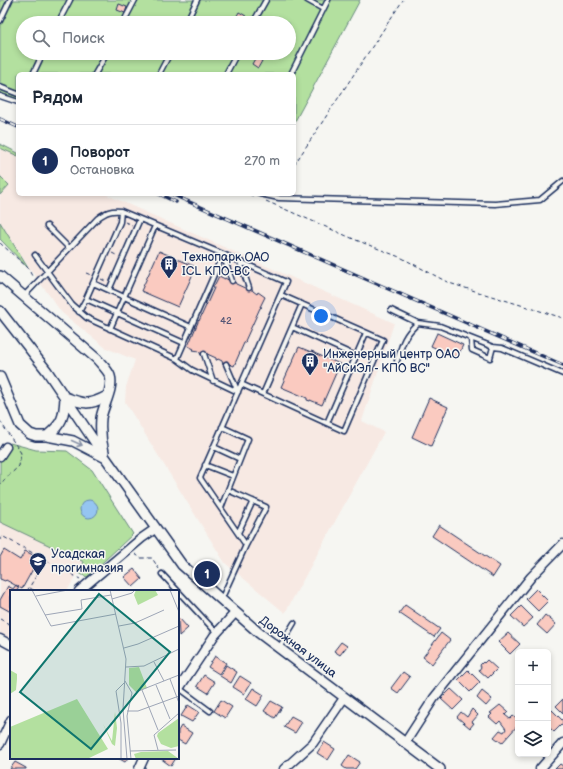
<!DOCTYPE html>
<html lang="ru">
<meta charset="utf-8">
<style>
:root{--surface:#fff;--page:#f6f6f7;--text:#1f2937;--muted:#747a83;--line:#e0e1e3;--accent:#1b2f5e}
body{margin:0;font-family:"Balsamiq Sans",sans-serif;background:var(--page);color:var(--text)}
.controls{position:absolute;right:12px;bottom:12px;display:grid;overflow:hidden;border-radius:6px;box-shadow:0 2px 6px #0003}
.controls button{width:36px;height:36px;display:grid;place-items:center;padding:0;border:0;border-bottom:1px solid var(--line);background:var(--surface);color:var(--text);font:20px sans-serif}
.you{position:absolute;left:321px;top:316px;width:14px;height:14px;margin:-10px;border:3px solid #fff;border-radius:50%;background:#1a73e8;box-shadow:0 0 0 6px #1a73e833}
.badge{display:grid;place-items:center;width:26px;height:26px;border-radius:50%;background:var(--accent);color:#fff;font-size:13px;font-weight:700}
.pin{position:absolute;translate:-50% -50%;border:2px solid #fff;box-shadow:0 1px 4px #0006}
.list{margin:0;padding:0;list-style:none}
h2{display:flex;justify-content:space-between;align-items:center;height:52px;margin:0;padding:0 16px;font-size:17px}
h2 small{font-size:13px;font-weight:400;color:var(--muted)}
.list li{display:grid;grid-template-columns:26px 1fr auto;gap:12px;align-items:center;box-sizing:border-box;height:72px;padding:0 16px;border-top:1px solid var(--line)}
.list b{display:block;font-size:15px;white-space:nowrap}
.list p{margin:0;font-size:13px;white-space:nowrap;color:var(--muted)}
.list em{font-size:13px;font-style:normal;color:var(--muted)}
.icon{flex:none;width:22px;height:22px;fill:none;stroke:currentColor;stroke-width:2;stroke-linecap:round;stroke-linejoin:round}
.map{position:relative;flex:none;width:563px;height:769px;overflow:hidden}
.search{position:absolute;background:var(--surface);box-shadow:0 2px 6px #0003;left:16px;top:16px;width:280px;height:44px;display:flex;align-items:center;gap:10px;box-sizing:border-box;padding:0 14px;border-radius:22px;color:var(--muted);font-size:15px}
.panel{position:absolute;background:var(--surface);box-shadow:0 2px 6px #0003;left:16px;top:72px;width:280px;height:124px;border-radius:6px}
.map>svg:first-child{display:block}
.built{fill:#f7e9e3}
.green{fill:#b3e09f;stroke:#67887e;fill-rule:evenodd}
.water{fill:#95c5f1;stroke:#6489b6}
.building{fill:#facac0;stroke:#1b2f5e}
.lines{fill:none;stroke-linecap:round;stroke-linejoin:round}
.service-casing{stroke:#1b2f5e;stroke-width:7}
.minor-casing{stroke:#1b2f5e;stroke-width:11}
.tertiary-casing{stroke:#1b2f5e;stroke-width:12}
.path{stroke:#1b2f5e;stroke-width:1;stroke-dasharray:4 3;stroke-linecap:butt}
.service{stroke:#f6f6f2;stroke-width:4}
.minor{stroke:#f6f6f2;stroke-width:8}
.tertiary{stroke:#f6f6f2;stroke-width:9}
.rail-casing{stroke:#1b2f5e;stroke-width:3.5}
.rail{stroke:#f6f6f2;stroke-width:2;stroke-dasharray:6;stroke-linecap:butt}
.oneway{stroke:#8892a8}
.labels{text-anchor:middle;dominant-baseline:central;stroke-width:3;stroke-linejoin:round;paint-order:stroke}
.number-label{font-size:10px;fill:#535676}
.poi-label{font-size:12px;fill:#1b2f5e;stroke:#f6f6f2;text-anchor:start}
.street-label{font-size:12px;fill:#1b2f5e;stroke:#f6f6f2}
.inset-road{fill:none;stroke:#9ea6b7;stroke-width:1}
.view{fill:#0f766e;fill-opacity:0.15;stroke:#0f766e;stroke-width:2}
.inset-edge{fill:none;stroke:#1b2f5e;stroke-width:2}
</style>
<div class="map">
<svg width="563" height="769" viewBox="0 0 563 769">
<rect width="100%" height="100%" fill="#f6f6f2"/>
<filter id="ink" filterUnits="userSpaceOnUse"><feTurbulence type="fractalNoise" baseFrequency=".025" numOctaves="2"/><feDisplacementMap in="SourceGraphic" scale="8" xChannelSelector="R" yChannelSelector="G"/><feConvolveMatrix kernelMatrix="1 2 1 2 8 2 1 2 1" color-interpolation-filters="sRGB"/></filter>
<g filter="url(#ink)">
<path class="built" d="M0,148L18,156V194H105L394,323L362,421L384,432L285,613L225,563L125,402L126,387L135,360L106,348L62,313L28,266L0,222Z
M0,522L84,562L67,591H11V641L0,635Z"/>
<path class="green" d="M0,0H360L294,123V74H18V99L0,93ZM23,23H289V53H23Z
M0,144L18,153V156L0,148Z
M0,176L9,185L0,195Z
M0,222L28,268L0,239Z
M10,443L36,450L67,451L92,470L133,534L87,577L78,573L84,562L0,522V460Z"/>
<path class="water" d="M80 509a9 9 0 1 1 18 0a9 9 0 1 1-18 0Z"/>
<path class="building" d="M119,4L127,7L125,13L117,10Z
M239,12L246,16L242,23H233Z
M256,57L262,61L258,68L252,64Z
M159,251L196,267L178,307L141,291Z
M219,276L225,279V278L230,281L234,280L236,284L247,289L251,288L253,291L257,294L258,292L265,297L260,307H262L260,308L245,341L246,342L244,343L234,366L227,363L223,365L222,361L218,359L217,360H216V358L205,353L201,355L199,351L193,350L194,349L188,346L198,322V320L199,321L214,288L213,286H214Z
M437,333L463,345L457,358L431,346Z
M299,347L311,352V351L314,352V353L340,364L322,405L310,400V401L307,400V398L281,387Z
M429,398L448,407L431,446L412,437Z
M439,525L500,566L493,577L432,536Z
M4,550L20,560L25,551L39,558L22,589L6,580L5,581L0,579V557Z
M134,569L142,579L133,587L124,577Z
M16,585L19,587L17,591H11V612L0,606V600L8,586L13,589Z
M536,589L548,601L538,611L526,599Z
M405,605L440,629L434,637L399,613Z
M521,606L533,618L523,627L511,616Z
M545,615L556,624L547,634L537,625Z
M179,618L188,628L179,636L178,619Z
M441,633L450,640L432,664L423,657Z
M508,633L520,644L510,654L498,642Z
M341,642L347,646L340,655L334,651Z
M215,656L226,663L219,674L208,667Z
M487,660L497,669L488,678L479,670L481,667L480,665L483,662L484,663Z
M226,665L237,672L231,683L220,676Z
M468,670L480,682L470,692L458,680Z
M403,672L410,677L398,693L391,688Z
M204,675L215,682L208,693L197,686Z
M240,676L251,683L244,694L233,687Z
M253,688L264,695L257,706L246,699Z
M451,689L463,700L453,710L441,699Z
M482,691L492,699L486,706L477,698Z
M563,699V713L556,706Z
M221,700L232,707L225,718L214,711Z
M271,701L282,707L275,718L264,711Z
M188,705L199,712L192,722L181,716Z
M500,705L508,712L505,715L510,719L513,716L518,720V725L502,743L494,737L500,730L504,732L506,729L500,721L497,724L489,717L492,714L490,713Z
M472,709L478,715L472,722L474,723L470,728L457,717L461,712L467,717Z
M552,710L563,721V723L554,732L548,726V714Z
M291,716L302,722L295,733L284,727Z
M181,726L192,733L185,744L178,740V731Z
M324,742L335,749L328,760L317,753Z
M349,755L360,762L355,769H346L342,766Z
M118,758H128L125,762Z
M160,758H176L171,766Z
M15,762L26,768V769H10Z
M560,764L563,766V769H555Z"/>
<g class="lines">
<g class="service-casing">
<path id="service" d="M307,0L323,9
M0,21L10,0
M58,23L70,0
M123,23L135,0
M186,23L197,0
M253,23L266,0
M33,74L43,53
M95,74L107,53
M159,74L170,53
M226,74L237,53
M291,74L328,0
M0,87L18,94
M0,96L18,102
M260,194L279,198L495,204L540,200L563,181
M47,226L69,248
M35,255L72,305L87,318L177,359L192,370L238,392
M240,262L249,288
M93,283L191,327
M109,290L140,219
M24,296L98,218C106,212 111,210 121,211L223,254L232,281
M86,299L184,343
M391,310L418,323L440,326L493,347L490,358L472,350L471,339
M79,312L86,299L120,222L121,211
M292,327L356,356
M110,329L155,226
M493,347L502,348L563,374
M204,354L213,381
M177,359L223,254L286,282L200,478L246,545L221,600
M397,361C402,344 404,335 418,323
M226,364L238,392
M241,384L344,431L383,340L281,295
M263,394L302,304
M327,423L366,333
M222,427L248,439L228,490L266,507L246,545
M214,447L240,459
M205,465L233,476
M221,508L228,490
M238,533L253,501
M162,574L217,633
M279,648L294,623
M179,688L210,711"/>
</g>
<g class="minor-casing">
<path id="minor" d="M0,456L6,447
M79,591L142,538L155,529
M0,639L11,645
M178,690L214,636L235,613
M405,743L434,698L531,577L563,544
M0,744L11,720
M139,769L144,758
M284,769L313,743L344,698
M540,769L563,743"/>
</g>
<g class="tertiary-casing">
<path id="tertiary" d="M0,276L97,359C102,365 108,370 110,376C114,388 103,406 101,418C100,430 101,441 104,452
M0,311L47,371L105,457L182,565L259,633L440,769
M0,377L20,425L30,434L36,436H47L73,441L104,457
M65,397C83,404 89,406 107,396
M47,436C63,423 64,417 65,397"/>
</g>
<path class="path" d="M294,165L403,0
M249,194L255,197
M266,201L356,240L402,258L449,283L563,318
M125,222L132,225
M0,243L28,268L33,278
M112,253L118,256
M86,273L91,275
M101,279L107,282
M0,421L21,453L19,466L0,484
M0,540L2,536L80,579
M135,554L141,558H152L159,569
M30,588L35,591
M27,591L46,560
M0,619L11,625"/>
<use href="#service" class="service"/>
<use href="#minor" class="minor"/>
<use href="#tertiary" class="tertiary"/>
<g class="rail-casing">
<path id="rail" d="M0,119L18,127
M159,194L176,202
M171,194L563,365"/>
</g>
<use href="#rail" class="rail"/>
</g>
<defs><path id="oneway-shaft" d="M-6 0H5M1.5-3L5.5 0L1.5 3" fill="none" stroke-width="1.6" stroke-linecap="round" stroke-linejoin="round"/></defs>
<use class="oneway" href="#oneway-shaft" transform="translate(77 443) rotate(24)"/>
</g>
<defs>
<g id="building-pin" transform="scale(0.9)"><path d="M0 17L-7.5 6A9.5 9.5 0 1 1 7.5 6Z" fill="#1b2f5e" stroke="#f6f6f2"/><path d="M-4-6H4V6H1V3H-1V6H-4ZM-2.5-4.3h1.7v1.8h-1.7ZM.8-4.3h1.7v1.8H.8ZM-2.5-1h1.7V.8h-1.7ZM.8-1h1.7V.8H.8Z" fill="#fff"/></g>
<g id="school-pin" transform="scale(0.9)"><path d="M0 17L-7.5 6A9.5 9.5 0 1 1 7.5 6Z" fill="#1b2f5e" stroke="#f6f6f2"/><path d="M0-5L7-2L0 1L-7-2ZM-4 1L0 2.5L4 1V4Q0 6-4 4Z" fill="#fff"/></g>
</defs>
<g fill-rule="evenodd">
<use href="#building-pin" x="169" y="264"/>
<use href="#building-pin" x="310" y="361"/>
<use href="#school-pin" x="38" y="561"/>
</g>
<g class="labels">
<g class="number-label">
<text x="226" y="321">42</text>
</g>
<g class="poi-label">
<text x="182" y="257">Технопарк OAO<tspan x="182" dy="14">ICL КПО-ВС</tspan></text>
<text x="323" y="354">Инженерный центр ОАО<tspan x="323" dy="14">"АйСиЭл - КПО ВС"</tspan></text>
<text x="51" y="554">Усадская<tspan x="51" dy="14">прогимназия</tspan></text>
</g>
<g class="street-label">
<text transform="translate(298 647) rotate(37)">Дорожная улица</text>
</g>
</g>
<g transform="translate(10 590)">
<rect width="169" height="169" fill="#f6f6f2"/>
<path d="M126,0H145L148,5L128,15L124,5ZM129,77L137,98L126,102L119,95V78ZM0,80L7,84V89L6,100L0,104ZM67,109L98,159L77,169H0V137ZM105,122L107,138L105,156L102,154L93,134L102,151ZM169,128V156L161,158L151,154L147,146L148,143ZM158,161L169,169H126L124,164L131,162Z" fill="#b3e09f"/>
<path class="inset-road" d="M22,0L41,36L106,24M100,0L116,69L113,119L117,169M160,0L169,22M26,6L58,0M102,9L122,3L125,0M35,25L72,19L71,10L101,5M109,36L125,33L154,20M114,58L128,54L169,36M144,72L154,91M116,77L134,76L169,59M160,89L169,113M115,91L122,103L117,126L121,169M146,95L160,129M132,100L148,140M126,102L169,85M117,121H128L169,106M148,160L144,145L169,123M120,161L166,160M111,169V133L106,101L114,93"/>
<path class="view" d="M89,4L160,62L81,159L10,102Z"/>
<rect width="169" height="169" class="inset-edge"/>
</g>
</svg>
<div class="controls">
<button>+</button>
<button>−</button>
<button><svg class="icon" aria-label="layers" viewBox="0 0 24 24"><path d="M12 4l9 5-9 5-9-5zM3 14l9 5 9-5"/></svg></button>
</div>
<div class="you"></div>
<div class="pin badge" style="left:207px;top:574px">1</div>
<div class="search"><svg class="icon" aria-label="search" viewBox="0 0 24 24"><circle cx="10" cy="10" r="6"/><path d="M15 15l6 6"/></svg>Поиск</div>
<section class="panel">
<h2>Рядом<small></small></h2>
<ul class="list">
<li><span class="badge">1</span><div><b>Поворот</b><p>Остановка</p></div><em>270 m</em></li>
</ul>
</section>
</div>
